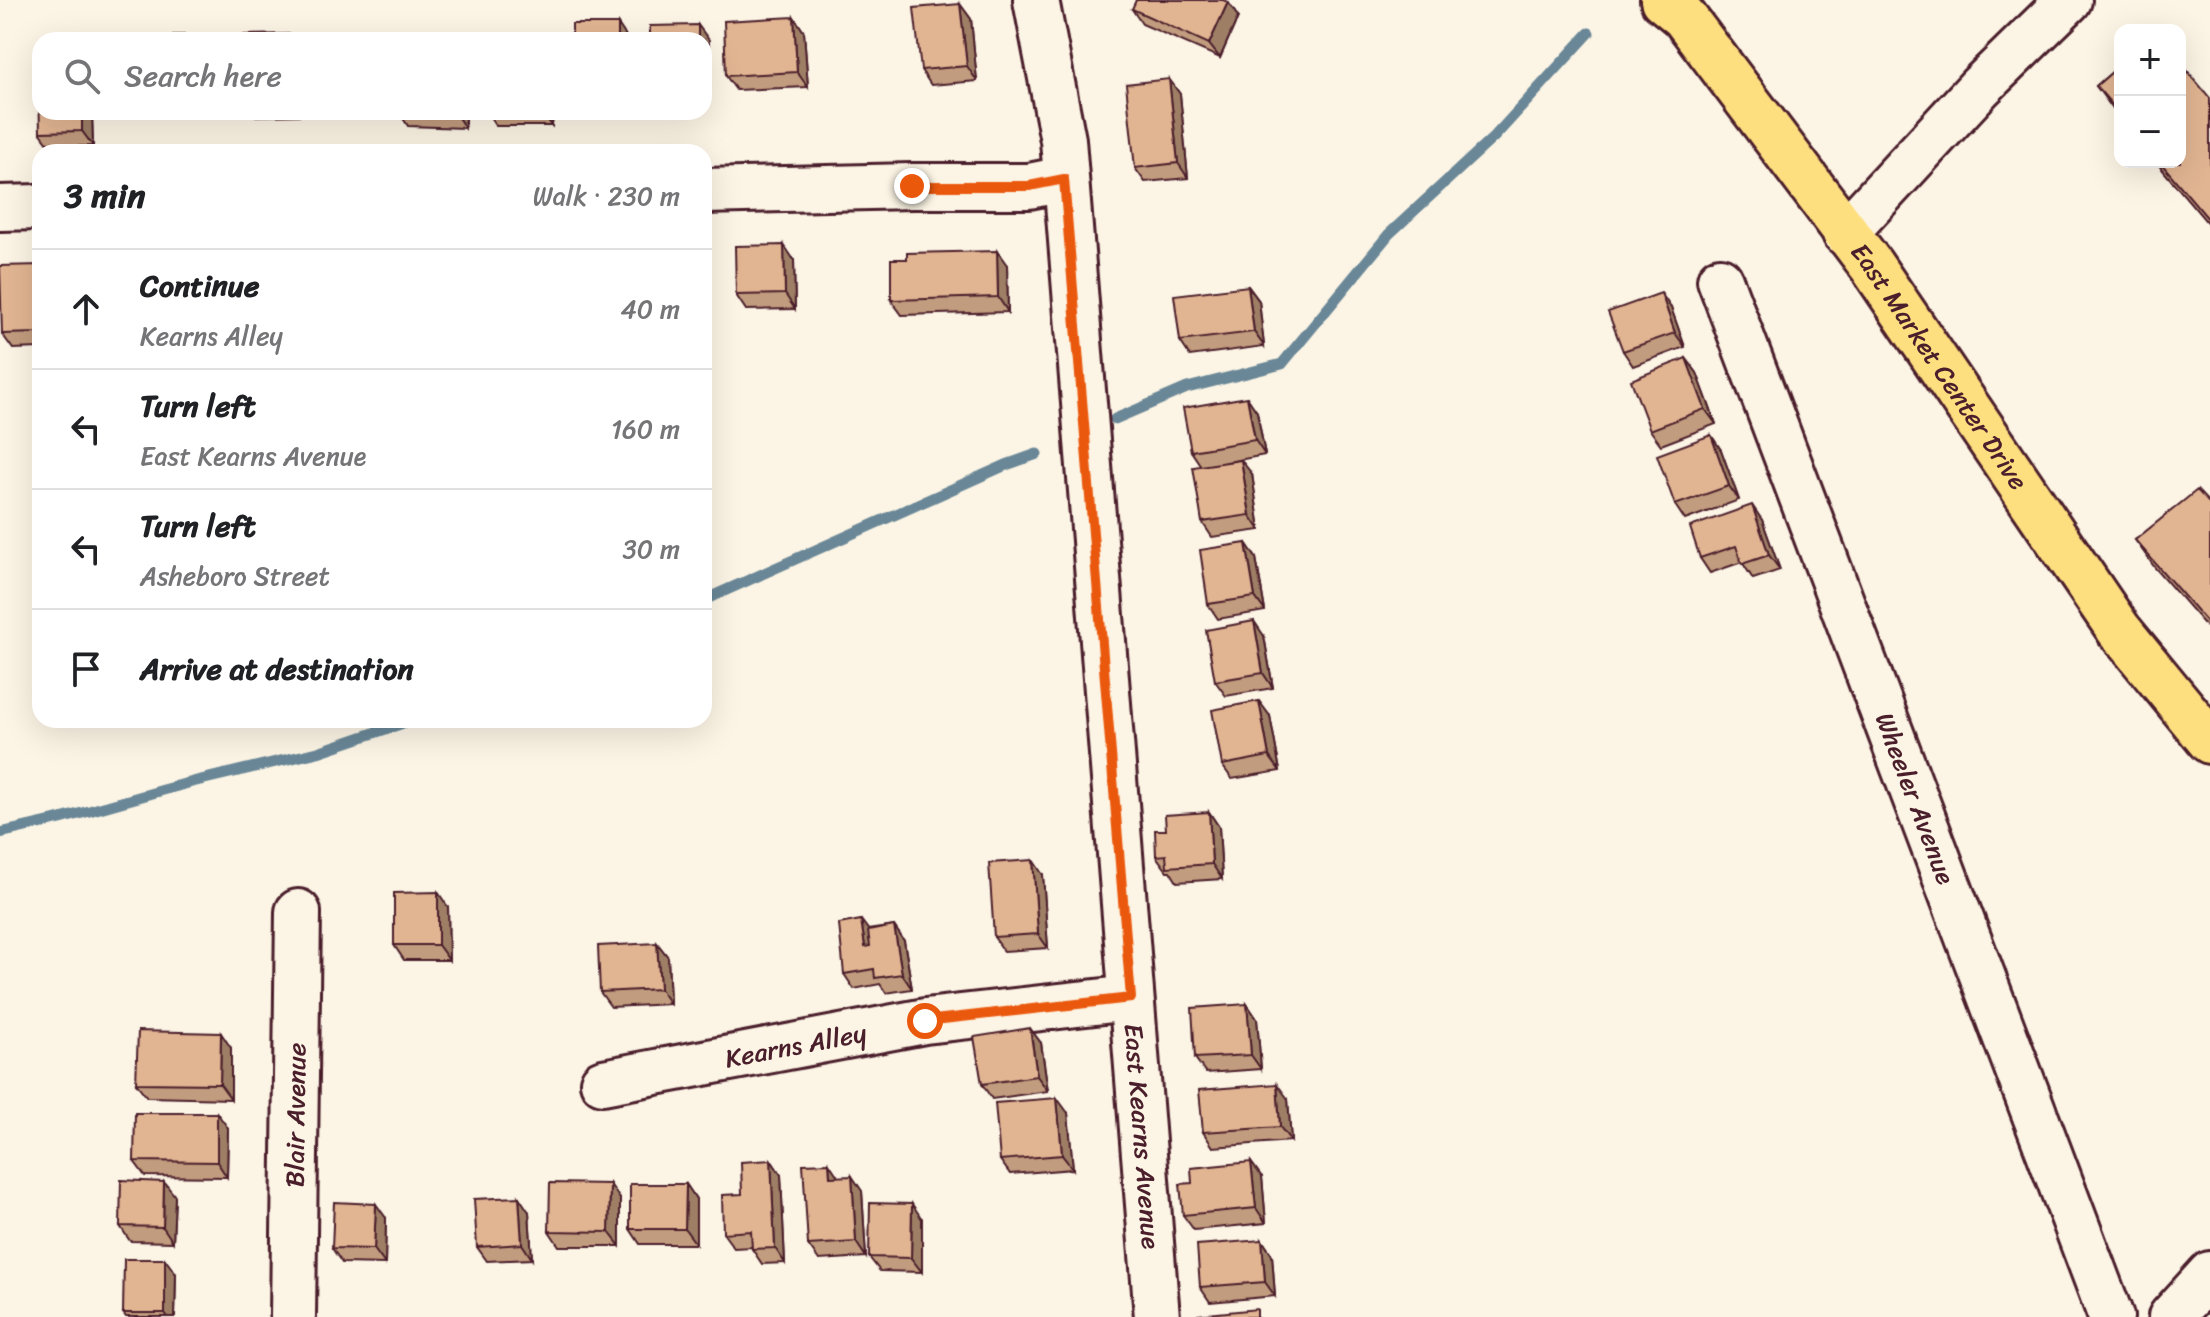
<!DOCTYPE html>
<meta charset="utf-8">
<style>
:root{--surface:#fff;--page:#f2f2f2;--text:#202124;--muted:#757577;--line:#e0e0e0}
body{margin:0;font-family:Sriracha,sans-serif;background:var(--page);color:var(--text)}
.controls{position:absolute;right:24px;top:24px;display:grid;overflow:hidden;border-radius:16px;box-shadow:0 8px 32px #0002}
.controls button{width:72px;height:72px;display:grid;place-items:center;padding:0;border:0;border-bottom:2px solid var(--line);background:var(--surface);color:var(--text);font:40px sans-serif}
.stop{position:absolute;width:24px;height:24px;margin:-18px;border:6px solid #ea580c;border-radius:50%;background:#fff}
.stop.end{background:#ea580c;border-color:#fff;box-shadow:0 2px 8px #0008}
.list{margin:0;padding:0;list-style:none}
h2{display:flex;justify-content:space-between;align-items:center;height:104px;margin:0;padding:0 32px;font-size:34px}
h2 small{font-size:26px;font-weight:400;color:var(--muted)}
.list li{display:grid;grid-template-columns:52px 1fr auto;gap:24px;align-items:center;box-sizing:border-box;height:120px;padding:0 32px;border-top:2px solid var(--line)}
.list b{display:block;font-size:30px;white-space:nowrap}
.list p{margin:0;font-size:26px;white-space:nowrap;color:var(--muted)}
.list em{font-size:26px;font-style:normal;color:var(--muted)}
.icon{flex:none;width:44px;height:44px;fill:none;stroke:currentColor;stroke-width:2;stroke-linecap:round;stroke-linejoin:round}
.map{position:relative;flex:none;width:2210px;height:1317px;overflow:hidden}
.search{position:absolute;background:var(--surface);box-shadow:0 8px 32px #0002;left:32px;top:32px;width:680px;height:88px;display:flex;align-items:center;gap:20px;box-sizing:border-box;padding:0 28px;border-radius:24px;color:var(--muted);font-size:30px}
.panel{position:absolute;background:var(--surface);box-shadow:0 8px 32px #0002;left:32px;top:144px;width:680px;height:584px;border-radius:24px}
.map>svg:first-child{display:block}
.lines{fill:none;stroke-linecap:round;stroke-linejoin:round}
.stream{stroke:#6a8797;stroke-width:11}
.minor-casing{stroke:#4a1f2b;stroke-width:50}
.major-casing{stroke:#4a1f2b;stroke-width:50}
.minor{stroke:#fcf5e5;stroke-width:44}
.major{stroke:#fedf80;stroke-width:44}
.wall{fill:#c29c7e;stroke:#4a1f2b;stroke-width:2}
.shaded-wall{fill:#9e7f66;stroke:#4a1f2b;stroke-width:2}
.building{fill:#e1b592;stroke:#4a1f2b;stroke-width:2}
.route{stroke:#ea580c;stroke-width:10}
.labels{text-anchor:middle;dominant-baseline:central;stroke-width:8;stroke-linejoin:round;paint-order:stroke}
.street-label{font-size:26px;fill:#4a1f2b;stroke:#fcf5e5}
</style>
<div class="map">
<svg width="2210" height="1317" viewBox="0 0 2210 1317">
<rect width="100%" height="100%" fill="#fcf5e5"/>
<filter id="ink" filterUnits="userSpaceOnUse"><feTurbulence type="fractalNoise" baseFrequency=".0125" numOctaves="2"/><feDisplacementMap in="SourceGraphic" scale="16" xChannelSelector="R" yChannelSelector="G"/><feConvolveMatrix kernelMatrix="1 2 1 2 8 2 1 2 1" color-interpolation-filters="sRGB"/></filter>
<g filter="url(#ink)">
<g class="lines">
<path class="stream" d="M1115,419L1187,388L1282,364L1389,234L1494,137L1589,33
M704,600L1006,465L1037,454
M0,833L61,819L188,783L318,752L412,720"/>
<g class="minor-casing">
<g id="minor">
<path id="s1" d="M1036,0L1063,140L1157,1317"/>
<path d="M704,191L912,186H1029L1064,179"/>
<path d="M0,208L40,207"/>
<path d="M1845,233L1980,87L2069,0"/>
<path id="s2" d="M1720,280L2111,1317"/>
<path id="s3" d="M603,1082L925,1021L1131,998"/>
<path id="s4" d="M293,1317L298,912"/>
<path d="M2171,1317L2210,1274"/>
</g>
</g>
<g class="major-casing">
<g id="major">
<path id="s5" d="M1663,0L1684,17L1871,265L2119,630L2210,741"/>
</g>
</g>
<use href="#minor" class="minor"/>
<use href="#major" class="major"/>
</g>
<path class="wall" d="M1228,2L1238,17L1220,58L1142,24L1132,9Z
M960,4L971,19L977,81L931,85L921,70Z
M794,17L804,32L808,87L736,90L726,76Z
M2120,65V119L2096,86Z
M1169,79L1180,94L1188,178L1145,182L1135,168Z
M2210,98V226L2156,162H2180Z
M40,112H92L93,146L51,147L40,132Z
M181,112H227V116H184Z
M253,112H301V115L256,116Z
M335,112H383L337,114Z
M399,112H465V128L408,126Z
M487,112H553L552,126H496Z
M794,260L795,309L746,310L736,295Z
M40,265V348L13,349L2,334Z
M1007,265L1008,312L902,315L891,300Z
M1248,286L1259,301L1264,346L1190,356L1180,341Z
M1671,308L1685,347L1633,366L1623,351Z
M1686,358L1697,373L1716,424L1661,445L1650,430Z
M1257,412L1265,455L1222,463L1252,474L1260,530L1212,537L1202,522L1201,466L1191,451Z
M1711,435L1721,450L1739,500L1685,520L1675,505Z
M2210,504V631L2155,568L2135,540Z
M1762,520L1780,570L1753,579L1742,562L1710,573L1700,558Z
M1246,543L1256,558L1265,611L1218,619L1208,604Z
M1264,636L1273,688L1226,696L1215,681Z
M1270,716L1280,771L1232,779L1222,765Z
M1209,812L1219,827L1222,879L1177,882L1170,871H1167L1156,856L1166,830Z
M1043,875L1048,948L1004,951L994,937Z
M448,907L449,960H404L394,945Z
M894,926L904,941L912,989L886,993L880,984L854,989L844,974L868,930Z
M657,943L668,957L670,1004L611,1007L600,992Z
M1247,1004L1257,1019L1261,1069L1206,1073L1195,1058Z
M1041,1043L1048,1091L992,1099L982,1084Z
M231,1048V1099L147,1097L136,1083Z
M1288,1099L1291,1141L1213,1147L1203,1132Z
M1068,1113L1073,1169L1010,1174L1000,1160Z
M228,1128L227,1177L145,1176L134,1161Z
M771,1160L781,1175L785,1263L762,1264L752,1249V1247L734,1248L723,1233L742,1194Z
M839,1177L862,1191L866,1257L819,1260L808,1245Z
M1262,1177L1266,1223L1194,1230L1183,1215Z
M686,1184L696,1199V1244H640L630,1229Z
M175,1196L173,1242L130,1241L120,1226Z
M620,1199V1246H559L549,1231Z
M529,1212L532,1259L487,1261L477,1247Z
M386,1218L385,1264L342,1263L332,1248Z
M922,1219V1272L880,1271L869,1257Z
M1262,1240L1272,1255L1275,1296L1210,1302L1200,1287Z
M176,1274L175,1317H126L123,1313Z"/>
<path class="shaded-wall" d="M1228,2L1238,17L1220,58L1209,44Z
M960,4L971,19L977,81L967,66Z
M794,17L804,32L808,87L797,72Z
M618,24L628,39V40H618Z
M698,25L709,40V94L704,87V40H698Z
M1169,79L1180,94L1188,178L1178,163Z
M82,112H92L93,146L82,131Z
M455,112H465V128L455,113Z
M542,112H553L552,126Z
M784,245L794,260L795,309L785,294Z
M997,251L1007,265L1008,312L998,297Z
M704,279L708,285L706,352L704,349Z
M1248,286L1259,301L1264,346L1254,332Z
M1661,293L1671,308L1685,347L1675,333Z
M1686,358L1697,373L1716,424L1705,409Z
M1247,397L1257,412L1265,455L1255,440Z
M1711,435L1721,450L1739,500L1729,486Z
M1241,460L1252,474L1260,530L1250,515Z
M1752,505L1762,520L1780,570L1769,555Z
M1246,543L1256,558L1265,611L1255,597Z
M1254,621L1264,636L1273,688L1263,673Z
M1259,701L1270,716L1280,771L1269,756Z
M1209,812L1219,827L1222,879L1212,864Z
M1033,860L1043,875L1048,948L1038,934Z
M438,892L448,907L449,960L438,945Z
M861,920L872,935L875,962L865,947Z
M894,926L904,941L912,989L902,974Z
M657,943L668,957L670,1004L660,989Z
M1247,1004L1257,1019L1261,1069L1251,1055Z
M1030,1028L1041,1043L1048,1091L1037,1076Z
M221,1033L231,1048V1099L220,1084Z
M1277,1084L1288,1099L1291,1141L1280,1127Z
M1057,1098L1068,1113L1073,1169L1062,1155Z
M217,1113L228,1128L227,1177L217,1162Z
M771,1160L781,1175L785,1263L775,1248Z
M1251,1162L1262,1177L1266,1223L1256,1208Z
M829,1163L839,1178L830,1177Z
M852,1176L862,1191L866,1257L856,1242Z
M164,1182L175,1196L173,1242L163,1227Z
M610,1184L620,1199V1246L609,1232Z
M686,1184L696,1199V1244L685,1229Z
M519,1197L529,1212L532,1259L522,1244Z
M376,1204L386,1218L385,1264L374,1249Z
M912,1204L922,1219V1272L911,1258Z
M1262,1240L1272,1255L1275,1296L1265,1282Z
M165,1259L176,1274L175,1317H168L165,1313Z"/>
<path class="building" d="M1136,0H1223L1228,2L1209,44L1132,9Z
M960,4L967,66L921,70L914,8Z
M794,17L797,72L726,76L724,21Z
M572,24H618V40H572Z
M698,25V40H650V26Z
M370,32L371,40H324V33Z
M289,34V40H244V35Z
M173,35H216V40H173Z
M2180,62L2210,98V221L2160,162H2180Z
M2120,65V114L2096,86Z
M1169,79L1178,163L1135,168L1126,84Z
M39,87H40V112H82V131L40,132Z
M784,245L785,294L736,295L735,246Z
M997,251L998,297L891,300V259H907V253Z
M40,265V333L2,334L0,266Z
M1248,286L1254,332L1180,341L1174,295Z
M1661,293L1675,333L1623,351L1608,312Z
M1686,358L1705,409L1650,430L1631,380Z
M1247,397L1255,440L1191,451L1183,408Z
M1711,435L1729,486L1675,505L1657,455Z
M1241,460L1250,515L1202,522L1193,467Z
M2197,490L2210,504V626L2135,540Z
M1752,505L1769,555L1742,564L1736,546L1700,558L1690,527Z
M1246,543L1255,597L1208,604L1200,550Z
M1254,621L1263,673L1215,681L1206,630Z
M1259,701L1269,756L1222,765L1212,710Z
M1209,812L1212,864L1167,867L1166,855L1156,856L1155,830H1166L1165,815Z
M1033,860L1038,934L994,937L989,863Z
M438,892V945H394V893Z
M861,920L865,947L870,946L868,931L894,926L902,974L875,978L874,969L844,974L839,924Z
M657,943L660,989L600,992L598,946Z
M1247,1004L1251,1055L1195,1058L1192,1008Z
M1030,1028L1037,1076L982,1084L974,1037Z
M138,1031L221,1033L220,1084L136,1083Z
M1277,1084L1280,1127L1203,1132L1199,1090Z
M1057,1098L1062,1155L1000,1160L995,1103Z
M135,1113H217V1162L134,1161Z
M771,1160L775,1248L752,1249L751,1231L723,1233L722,1195L742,1194L741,1162Z
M1251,1162L1256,1208L1183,1215L1180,1184L1192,1183L1191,1168Z
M829,1163L830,1177L852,1176L856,1242L808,1245L803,1164Z
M121,1180L164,1182L163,1227L120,1226Z
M550,1183L610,1184L609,1232L549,1231Z
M630,1184H686L685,1229H630Z
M519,1197L522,1244L477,1247L474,1199Z
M334,1202L376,1204L374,1249L332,1248Z
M870,1203L912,1204L911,1258L869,1257Z
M1262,1240L1265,1282L1200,1287L1197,1245Z
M124,1259H165V1313H123Z
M1257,1309V1317H1198V1315Z"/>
</g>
<g class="lines" filter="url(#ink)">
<path class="route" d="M912,186H1029L1064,179L1131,998L925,1021"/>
</g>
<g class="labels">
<g class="street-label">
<text stroke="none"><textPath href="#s5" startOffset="460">East Market Center Drive</textPath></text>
<text stroke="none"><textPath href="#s2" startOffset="554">Wheeler Avenue</textPath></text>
<text stroke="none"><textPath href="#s3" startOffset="196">Kearns Alley</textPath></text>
<text stroke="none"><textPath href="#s4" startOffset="202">Blair Avenue</textPath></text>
<text stroke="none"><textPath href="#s1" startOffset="1142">East Kearns Avenue</textPath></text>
</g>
</g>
</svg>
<div class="controls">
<button>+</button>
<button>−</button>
</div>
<div class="stop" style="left:925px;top:1021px"></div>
<div class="stop end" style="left:912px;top:186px"></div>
<div class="search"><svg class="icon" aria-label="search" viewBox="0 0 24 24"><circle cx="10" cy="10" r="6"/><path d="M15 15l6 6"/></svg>Search here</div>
<section class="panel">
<h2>3 min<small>Walk · 230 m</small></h2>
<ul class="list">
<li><svg class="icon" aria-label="ahead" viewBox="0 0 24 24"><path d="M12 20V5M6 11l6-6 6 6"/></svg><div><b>Continue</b><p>Kearns Alley</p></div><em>40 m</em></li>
<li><svg class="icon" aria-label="left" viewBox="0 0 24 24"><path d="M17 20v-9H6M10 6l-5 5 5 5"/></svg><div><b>Turn left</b><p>East Kearns Avenue</p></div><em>160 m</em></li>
<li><svg class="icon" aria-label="left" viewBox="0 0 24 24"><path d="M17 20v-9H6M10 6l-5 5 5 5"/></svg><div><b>Turn left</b><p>Asheboro Street</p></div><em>30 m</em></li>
<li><svg class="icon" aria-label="arrive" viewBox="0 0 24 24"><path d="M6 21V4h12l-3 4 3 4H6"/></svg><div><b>Arrive at destination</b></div></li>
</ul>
</section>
</div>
